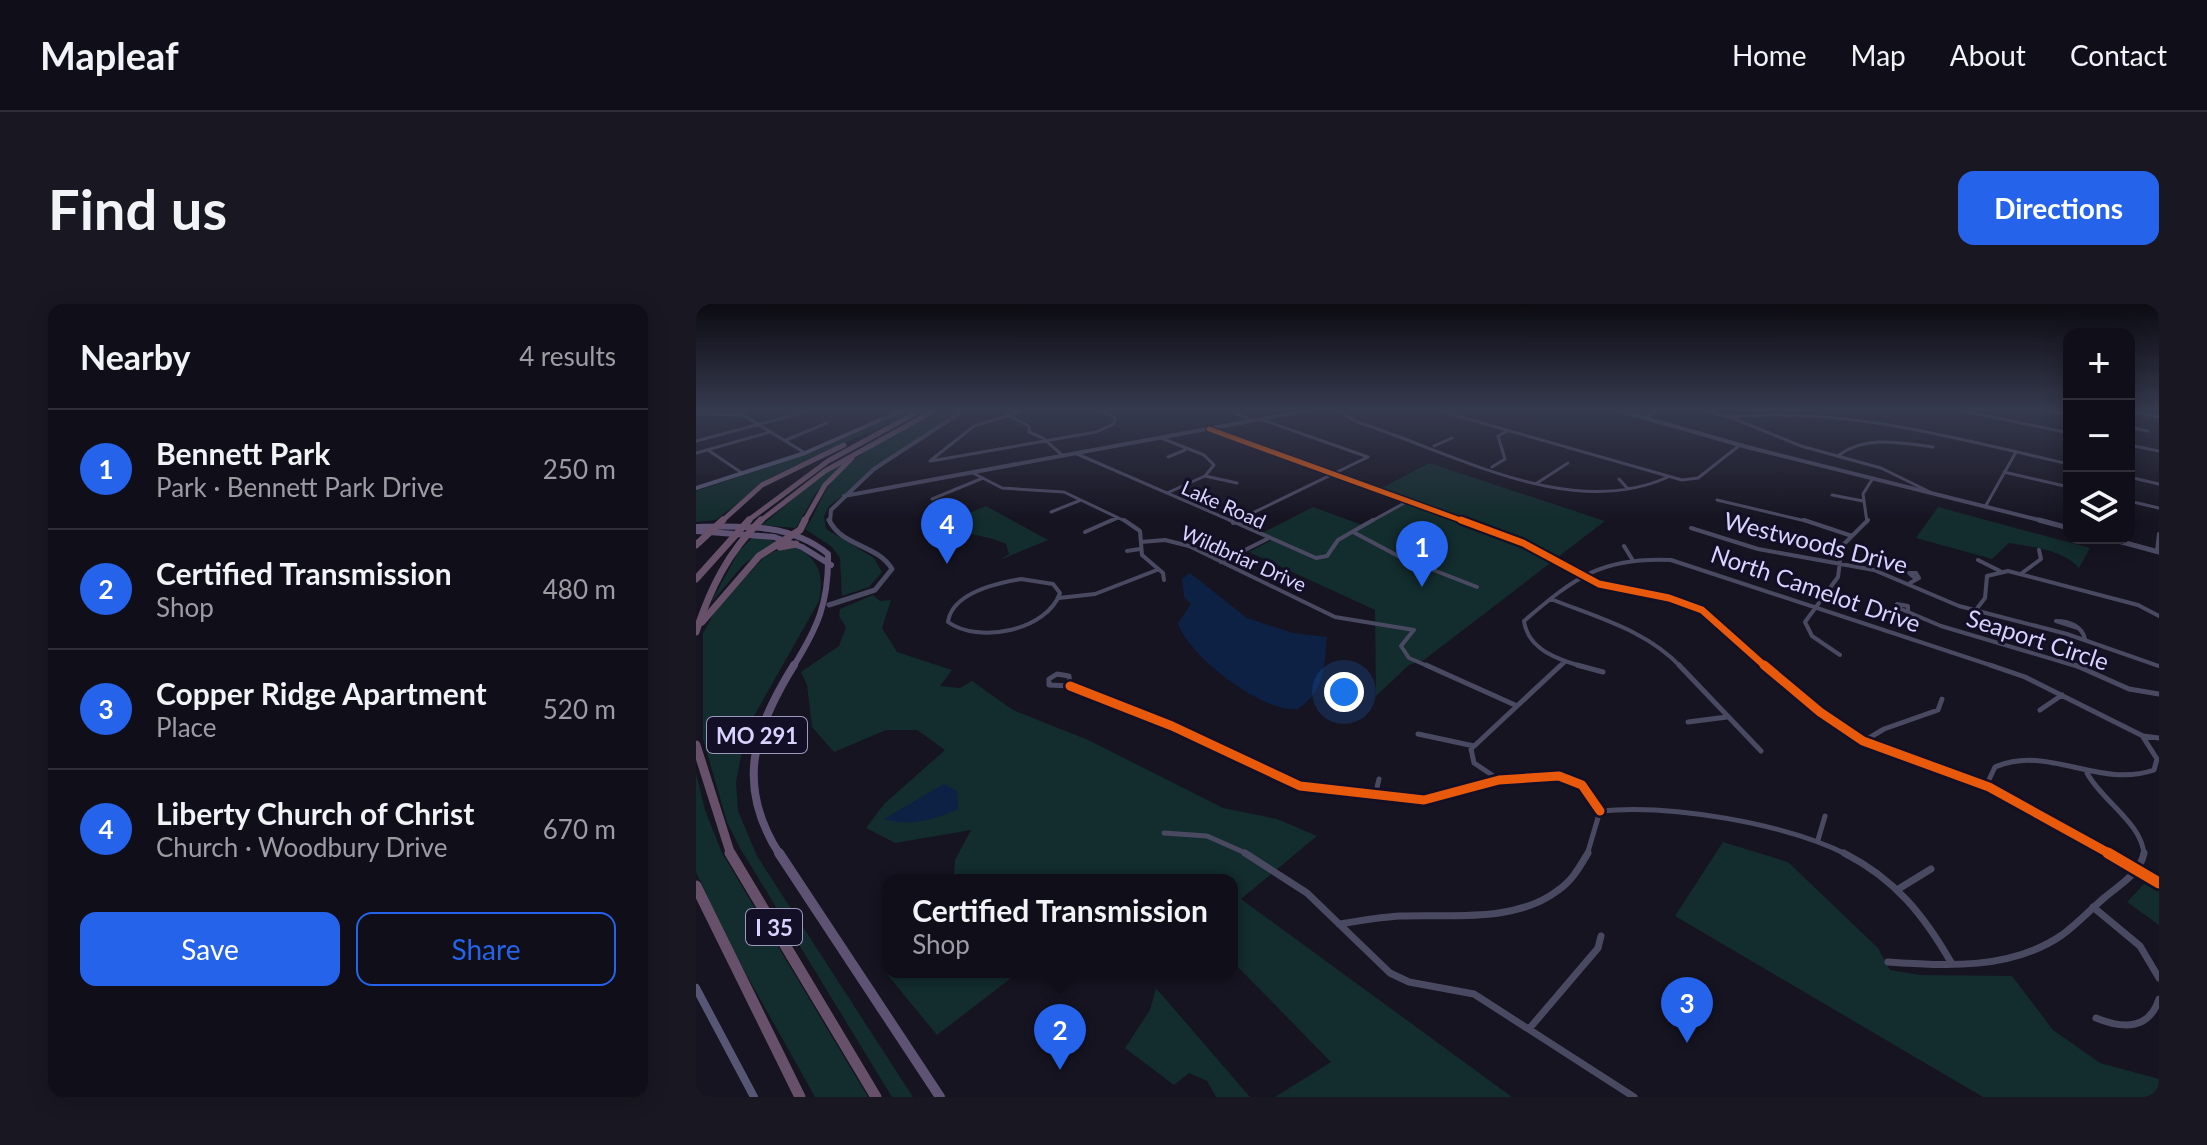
<!DOCTYPE html>
<meta charset="utf-8">
<style>
:root{--surface:#100f19;--page:#191822;--text:#f1f3f6;--muted:#9c9ca2;--line:#302f38;--accent:#2563eb}
body{margin:0;font-family:Lato,sans-serif;background:var(--page);color:var(--text)}
.controls{position:absolute;right:24px;top:24px;display:grid;overflow:hidden;border-radius:16px;box-shadow:0 4px 20px #0003}
.controls button{width:72px;height:72px;display:grid;place-items:center;padding:0;border:0;border-bottom:2px solid var(--line);background:var(--surface);color:var(--text);font:40px sans-serif}
.you{position:absolute;left:648px;top:388px;width:28px;height:28px;margin:-20px;border:6px solid #fff;border-radius:50%;background:#1a73e8;box-shadow:0 0 0 12px #1a73e833}
.badge{display:grid;place-items:center;width:52px;height:52px;border-radius:50%;background:var(--accent);color:#fff;font-size:26px;font-weight:700}
.pin{position:absolute;translate:-50% -66px;filter:drop-shadow(0 2px 4px #0008)}
.pin::after{content:'';position:absolute;top:42px;width:28px;height:24px;background:inherit;clip-path:polygon(0 0,100% 0,50% 100%)}
.popup{position:absolute;left:186px;top:570px;width:356px;height:104px;box-sizing:border-box;display:grid;place-content:center;border-radius:16px;background:var(--surface);filter:drop-shadow(0 2px 6px #0005);font-size:26px;white-space:nowrap;color:var(--muted)}
.popup b{font-size:30px;color:var(--text)}
.popup::after{content:'';position:absolute;left:50%;top:100%;margin-left:-16px;border:16px solid transparent;border-top-color:var(--surface)}
.list{margin:0;padding:0;list-style:none}
h2{display:flex;justify-content:space-between;align-items:center;height:104px;margin:0;padding:0 32px;font-size:34px}
h2 small{font-size:26px;font-weight:400;color:var(--muted)}
.list li{display:grid;grid-template-columns:52px 1fr auto;gap:24px;align-items:center;box-sizing:border-box;height:120px;padding:0 32px;border-top:2px solid var(--line)}
.list b{display:block;font-size:30px;white-space:nowrap}
.list p{margin:0;font-size:26px;white-space:nowrap;color:var(--muted)}
.list em{font-size:26px;font-style:normal;color:var(--muted)}
.actions{display:flex;gap:16px;padding:24px 32px}
.actions a{flex:1;padding:18px 0;border:2px solid var(--accent);border-radius:16px;text-align:center;font-size:28px;color:var(--accent)}
.actions .main{background:var(--accent);color:#fff}
.icon{flex:none;width:44px;height:44px;fill:none;stroke:currentColor;stroke-width:2;stroke-linecap:round;stroke-linejoin:round}
.map{position:relative;flex:none;width:1463px;height:793px;overflow:hidden;border-radius:16px}
header{display:flex;align-items:center;gap:48px;box-sizing:border-box;height:112px;padding:0 40px;background:var(--surface);border-bottom:2px solid var(--line)}
header strong{font-size:38px}
nav{display:flex;gap:44px;margin-inline-start:auto;font-size:28px}
.intro{display:flex;align-items:center;justify-content:space-between;box-sizing:border-box;height:192px;padding:0 48px}
h1{margin:0;font-size:56px}
.button{padding:20px 36px;border-radius:16px;background:var(--accent);color:#fff;font-size:28px;font-weight:700}
main{display:flex;gap:48px;padding:0 48px}
aside{flex:1;background:var(--surface);border-radius:16px;box-shadow:0 4px 20px #0003}
.map>svg:first-child{display:block}
.green{fill:#132c2d}
.water{fill:#0d2144}
.lines{fill:none;stroke-linecap:round;stroke-linejoin:round}
.minor-far3{stroke:#4a4962;stroke-width:3}
.minor-far2{stroke:#4a4962;stroke-width:4}
.minor-far1{stroke:#4a4962;stroke-width:5}
.minor{stroke:#4a4962;stroke-width:7}
.tertiary-far3{stroke:#4a4962;stroke-width:4}
.tertiary-far2{stroke:#4a4962;stroke-width:5}
.tertiary-far1{stroke:#4a4962;stroke-width:6}
.tertiary{stroke:#4a4962;stroke-width:8}
.secondary-far1{stroke:#575674;stroke-width:4}
.secondary{stroke:#575674;stroke-width:8}
.primary-far2{stroke:#5e5373;stroke-width:6}
.primary-far1{stroke:#5e5373;stroke-width:8}
.primary{stroke:#5e5373;stroke-width:10}
.motorway-far3{stroke:#67516a;stroke-width:5}
.motorway-far2{stroke:#67516a;stroke-width:7}
.motorway-far1{stroke:#67516a;stroke-width:9}
.motorway{stroke:#67516a;stroke-width:11}
.cycleway-far3-casing{stroke:#130f26;stroke-width:8}
.cycleway-far2-casing{stroke:#130f26;stroke-width:11}
.cycleway-far1-casing{stroke:#130f26;stroke-width:14}
.cycleway-casing{stroke:#130f26;stroke-width:16}
.cycleway-far3{stroke:#e8590c;stroke-width:5}
.cycleway-far2{stroke:#e8590c;stroke-width:7}
.cycleway-far1{stroke:#e8590c;stroke-width:9}
.cycleway{stroke:#e8590c;stroke-width:11}
.labels{text-anchor:middle;dominant-baseline:central;stroke-width:6;stroke-linejoin:round;paint-order:stroke}
.far-street-label{font-size:20px;fill:#d9d4ff;stroke:#130f26}
.shield{fill:#130f26;stroke:#9e99be;stroke-width:2}
.shield-label{font-size:22px;font-weight:bold;fill:#d9d4ff}
.street-label{font-size:24px;fill:#d9d4ff;stroke:#130f26}
</style>
<header>
<strong>Mapleaf</strong>
<nav><a>Home</a><a>Map</a><a>About</a><a>Contact</a></nav>
</header>
<div class="intro"><h1>Find us</h1><a class="button">Directions</a></div>
<main>
<aside>
<h2>Nearby<small>4 results</small></h2>
<ul class="list">
<li><span class="badge">1</span><div><b>Bennett Park</b><p>Park · Bennett Park Drive</p></div><em>250 m</em></li>
<li><span class="badge">2</span><div><b>Certified Transmission</b><p>Shop</p></div><em>480 m</em></li>
<li><span class="badge">3</span><div><b>Copper Ridge Apartment</b><p>Place</p></div><em>520 m</em></li>
<li><span class="badge">4</span><div><b>Liberty Church of Christ</b><p>Church · Woodbury Drive</p></div><em>670 m</em></li>
</ul>
<div class="actions"><a class="main">Save</a><a>Share</a></div>
</aside>
<div class="map">
<svg width="1463" height="793" viewBox="0 0 1463 793">
<rect width="100%" height="100%" fill="#161421"/>
<path class="green" d="M211,105H224L75,173L20,216L0,218V187L123,146Z
M261,106L133,202L128,212L130,225L178,254L186,268L173,283L146,292L144,254L136,243L109,225C120,210 125,191 137,176C162,147 223,111 261,106Z
M162,148L121,187L100,224L66,221L127,170Z
M733,159L909,217L728,356L713,361L680,392L679,306L553,248L578,235L566,229L617,203L666,221L713,195L684,185Z
M290,202L352,236L304,256L313,250L310,240C289,230 268,232 249,219Z
M1242,203L1394,244L1383,264C1367,246 1337,243 1313,239L1296,255L1220,234Z
M58,232L82,238L48,260L14,300L43,247Z
M100,243C124,256 128,272 123,297L50,426L40,478L42,507L61,552L217,793H196L44,544L31,518L7,435V329L21,304L68,253L79,247Z
M177,291L184,297L195,296L186,324L201,348L256,366L244,382L264,384L276,377L317,406L392,436L527,504L581,515L621,532L545,595L816,793H579L635,758L536,657V576H262L258,570L259,556L275,526L199,539L170,524L188,500L249,446L221,426H190L138,448L116,423L111,381L105,368L143,342L150,323L143,312L144,305Z
M0,469L9,506L26,549L172,793H119L36,645L0,568Z
M1027,538L1092,558L1182,644L1194,666L1224,671L1316,672L1357,726L1404,759L1463,775V793H1287L979,612Z
M1449,579L1463,585V621L1431,598Z
M192,666V668H323L241,731L190,669Z
M460,684L554,793H520L511,777L493,769L478,781L429,744L454,706Z"/>
<path class="water" d="M494,269L551,314L597,329L631,333C628,363 629,387 602,405C568,410 491,351 482,319L495,300L488,293L486,275Z
M248,480L261,487L262,505C237,516 214,523 188,515Z"/>
<g class="lines">
<path class="minor-far3" d="M532,105L556,117
M643,105L658,117C755,147 873,218 972,173
M737,105L986,176L1002,174L1044,141
M1000,105L1034,113L1105,142L1185,164L1234,188
M1258,105L1373,129
M1344,105L1373,111
M1433,107L1463,113
M42,109L57,105
M0,110L47,111L109,149
M311,111L333,122V128L347,134L367,152
M950,113L962,105
M1034,113C1149,102 1262,135 1373,160
M564,115L672,153
M1433,123L1452,127
M465,134L508,151L518,161L509,172L471,189
M90,136L131,119
M0,137L113,107
M1433,141L1463,147
M738,142L756,134
M12,146L46,169
M0,149L74,128
M381,150L538,218
M1143,151C1170,131 1206,139 1237,143
M472,153L489,146
M234,157L278,122L323,108
M235,157L400,128L418,120L419,113L400,105
M796,163L809,155L802,132L811,127
M1308,168L1373,183
M277,169L306,184L368,188L431,218
M509,172L541,179
M1433,173L1463,180
M923,175L932,185
M841,179L872,159
M1136,191L1167,197
M236,195L287,174
M1021,196L1114,218
M1433,197L1463,204
M1289,203L1320,148
M355,208L385,196
M412,218L422,214
M538,218L672,153
M674,218L712,197
M1171,218L1167,190L1177,174"/>
<path class="minor-far2" d="M428,216L444,227L446,251L467,269L468,276
M534,216L620,254L631,252L642,236L677,216
M1108,216L1156,232
M537,219L542,216
M995,224L1062,245L1178,266L1263,302L1371,330L1463,362
M389,228L416,216
M659,229L704,253L781,283
M445,238L469,236L493,242L639,313L718,326
M928,242L936,255
M431,247L444,245
M1461,247L1463,230
M1282,256L1304,267
M525,258L571,235
M1220,269H1213L1220,275
M1326,269L1345,255L1343,246
M325,275L357,280L364,289C351,327 282,340 252,318C256,289 301,279 325,275Z
M1214,279L1223,274L1220,269
M363,294L399,290L461,266
M855,295C902,314 950,326 985,363
M1201,300L1212,302V308L1203,304Z
M1279,307L1289,294L1291,272L1312,267L1442,301L1463,312
M1212,308L1245,322L1383,363
M1382,324L1360,317C1373,317 1386,322 1389,335
M717,327L705,342L713,354L734,363
M1144,351L1116,332L1109,318L1142,273L1146,242L1172,216
M863,363L868,359
M888,363C863,356 832,346 828,317C879,273 906,253 975,256L1300,363"/>
<path class="minor-far1" d="M730,361L819,401
M881,361L907,368
M983,361L1065,447
M1294,361L1329,373L1447,432L1463,434
M1379,361L1433,385L1463,390
M361,370L373,372L374,382L353,381V375Z
M374,382L476,422L604,482L728,496L803,476L863,472L886,481L904,507
M1344,406L1366,391
M992,418L1031,413
M722,430L778,442
M1168,437L1188,425L1242,406L1246,395
M1391,469C1405,496 1447,520 1448,551
M802,475L778,459L775,445L865,361
M1290,482L1299,463C1352,440 1403,485 1458,466L1461,455L1447,433
M679,492L683,475
M904,507C975,500 1088,519 1152,551
M468,529L511,532L554,551
M1122,536L1129,512
M891,551L904,507"/>
<path class="minor" d="M549,549L611,589L694,669L713,678L778,690L938,793
M1148,549C1199,575 1228,611 1256,660
M1204,584L1235,565
M1397,603L1444,642L1463,674
M643,620C663,617 684,613 704,612C754,610 819,619 861,587C876,577 883,564 892,549
M1192,658C1251,662 1315,666 1366,631C1381,620 1394,606 1408,594C1423,581 1444,570 1448,549
M1400,714C1427,725 1453,726 1463,695
M833,725L902,644L905,632"/>
<path class="tertiary-far3" d="M918,105L1051,143L1351,218
M513,125L770,218
M148,192L619,105
M134,218L135,206L178,165L270,105"/>
<path class="tertiary-far2" d="M765,216L827,239L903,280L973,294L1006,306L1070,363
M1343,216L1373,224
M1411,234L1463,248
M133,301L179,286L196,265C181,240 146,243 133,216"/>
<path class="tertiary-far1" d="M1068,361L1124,408L1167,437L1293,483L1416,551"/>
<path class="tertiary" d="M1412,549L1463,579"/>
<path class="secondary-far1" d="M0,184L109,149L209,105"/>
<path class="secondary" d="M0,684L58,793"/>
<path class="primary-far2" d="M0,223C47,222 94,219 132,250C133,298 122,323 97,363
M0,227L78,233L106,243L135,261"/>
<path class="primary-far1" d="M84,551C39,482 57,427 98,361"/>
<path class="primary" d="M83,549L244,793"/>
<path class="motorway-far3" d="M25,218L66,181L148,141
M50,218L132,157L227,105
M63,218L129,167L241,105
M108,218L129,181L156,154"/>
<path class="motorway-far2" d="M0,241L27,216
M84,243L100,240
M0,275L53,216
M6,318L63,252L104,226L109,216
M0,328C14,285 32,248 65,216"/>
<path class="motorway-far1" d="M0,441L35,551"/>
<path class="motorway" d="M34,549L180,793
M0,582L104,793"/>
<g class="cycleway-far3-casing">
<path id="cycleway-far3" d="M513,125L770,218"/>
</g>
<g class="cycleway-far2-casing">
<path id="cycleway-far2" d="M765,216L827,239L903,280L973,294L1006,306L1070,363"/>
</g>
<g class="cycleway-far1-casing">
<path id="cycleway-far1" d="M1068,361L1124,408L1167,437L1293,483L1416,551
M374,382L476,422L604,482L728,496L803,476L863,472L886,481L904,507"/>
</g>
<g class="cycleway-casing">
<path id="cycleway" d="M1412,549L1463,579"/>
</g>
<use href="#cycleway-far3" class="cycleway-far3"/>
<use href="#cycleway-far2" class="cycleway-far2"/>
<use href="#cycleway-far1" class="cycleway-far1"/>
<use href="#cycleway" class="cycleway"/>
</g>
<linearGradient id="sky" x2="0" y2="1"><stop stop-color="#0c0b12"/><stop offset="0.49" stop-color="#363a4e"/><stop offset="1" stop-color="#363a4e" stop-opacity="0"/></linearGradient>
<rect width="1463" height="216" fill="url(#sky)"/>
<g class="labels">
<g class="far-street-label">
<text transform="translate(528 200) rotate(24)">Lake Road</text>
<text transform="translate(548 254) rotate(24)">Wildbriar Drive</text>
</g>
<g class="shield">
<rect x="11" y="413" width="100" height="36" rx="6"/>
<rect x="50" y="605" width="56" height="36" rx="6"/>
</g>
<g class="shield-label">
<text x="61" y="431">MO 291</text>
<text x="78" y="623">I 35</text>
</g>
<g class="street-label">
<text transform="translate(1120 238) rotate(14)">Westwoods Drive</text>
<text transform="translate(1120 284) rotate(19)">North Camelot Drive</text>
<text transform="translate(1342 335) rotate(18)">Seaport Circle</text>
</g>
</g>
</svg>
<div class="controls">
<button>+</button>
<button>−</button>
<button><svg class="icon" aria-label="layers" viewBox="0 0 24 24"><path d="M12 4l9 5-9 5-9-5zM3 14l9 5 9-5"/></svg></button>
</div>
<div class="you"></div>
<div class="pin badge" style="left:726px;top:283px">1</div>
<div class="pin badge" style="left:364px;top:766px">2</div>
<div class="popup"><b>Certified Transmission</b>Shop</div>
<div class="pin badge" style="left:991px;top:739px">3</div>
<div class="pin badge" style="left:251px;top:260px">4</div>
</div>
</main>
